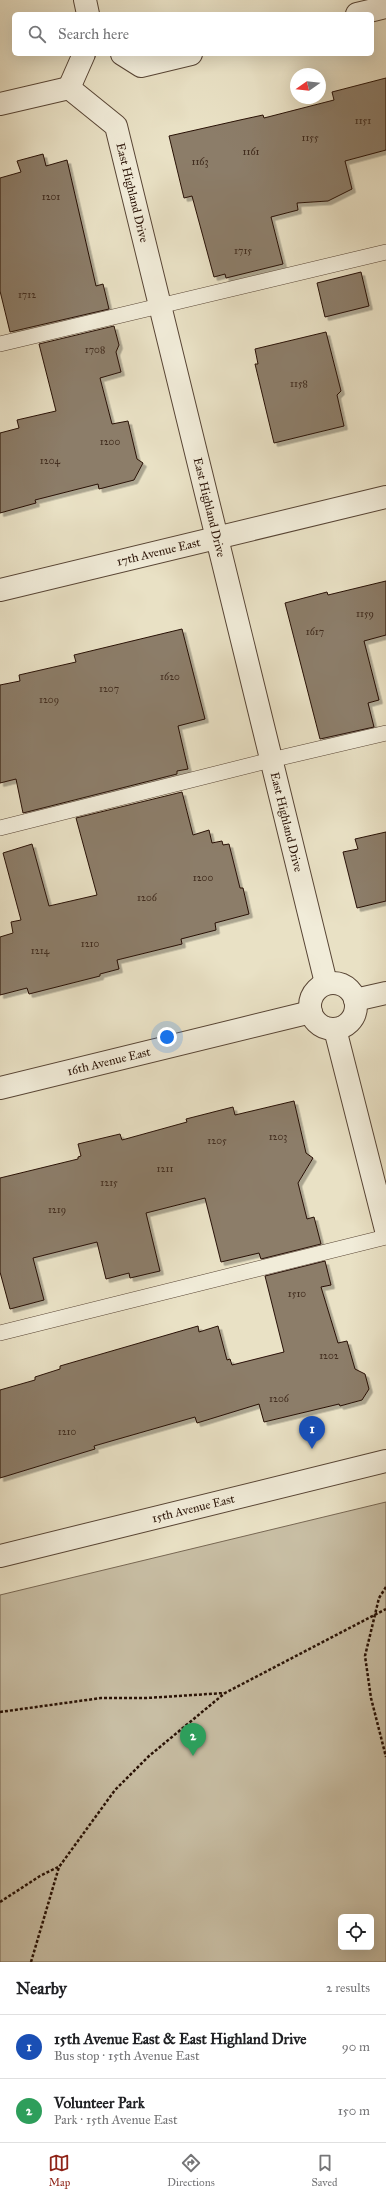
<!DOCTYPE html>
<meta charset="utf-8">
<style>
:root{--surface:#fff;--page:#f2f2f2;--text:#202124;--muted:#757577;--line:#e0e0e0;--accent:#8f2418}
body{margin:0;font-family:"IM FELL Great Primer",serif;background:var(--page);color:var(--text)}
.controls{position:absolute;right:12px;bottom:12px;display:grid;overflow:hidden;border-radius:6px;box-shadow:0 4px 16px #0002}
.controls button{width:36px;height:36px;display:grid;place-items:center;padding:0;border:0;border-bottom:1px solid var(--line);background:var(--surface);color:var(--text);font:20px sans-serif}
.compass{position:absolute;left:290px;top:68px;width:36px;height:36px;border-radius:50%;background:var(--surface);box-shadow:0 4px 16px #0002;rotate:256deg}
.you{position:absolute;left:167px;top:1037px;width:14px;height:14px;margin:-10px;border:3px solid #fff;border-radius:50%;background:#1a73e8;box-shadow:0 0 0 6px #1a73e833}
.badge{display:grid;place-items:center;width:26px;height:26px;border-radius:50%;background:var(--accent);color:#fff;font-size:13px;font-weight:700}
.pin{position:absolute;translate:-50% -33px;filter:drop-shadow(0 1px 2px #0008)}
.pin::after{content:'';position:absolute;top:21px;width:14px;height:12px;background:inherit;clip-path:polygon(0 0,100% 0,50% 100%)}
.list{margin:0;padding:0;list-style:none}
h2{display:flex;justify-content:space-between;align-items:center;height:52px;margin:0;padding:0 16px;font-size:17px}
h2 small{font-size:13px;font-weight:400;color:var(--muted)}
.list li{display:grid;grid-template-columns:26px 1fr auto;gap:12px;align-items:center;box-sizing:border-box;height:64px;padding:0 16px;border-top:1px solid var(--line)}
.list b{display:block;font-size:15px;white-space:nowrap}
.list p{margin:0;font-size:13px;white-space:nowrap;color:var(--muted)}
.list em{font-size:13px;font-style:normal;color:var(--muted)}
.icon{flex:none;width:22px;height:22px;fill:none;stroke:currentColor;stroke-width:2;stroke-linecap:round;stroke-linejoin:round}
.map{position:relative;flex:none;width:386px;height:1962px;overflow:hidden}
.search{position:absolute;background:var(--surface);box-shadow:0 4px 16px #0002;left:12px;right:12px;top:12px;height:44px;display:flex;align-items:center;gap:10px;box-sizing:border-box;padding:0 14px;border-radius:6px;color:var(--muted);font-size:15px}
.sheet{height:180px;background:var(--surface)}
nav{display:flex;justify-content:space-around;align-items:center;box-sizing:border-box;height:56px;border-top:1px solid var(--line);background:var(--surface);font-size:11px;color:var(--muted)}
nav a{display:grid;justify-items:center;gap:2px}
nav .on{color:var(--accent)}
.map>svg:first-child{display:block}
.green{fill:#c8bea4;stroke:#786854;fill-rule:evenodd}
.building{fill:#8c7d69;stroke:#281105;filter:url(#shadow)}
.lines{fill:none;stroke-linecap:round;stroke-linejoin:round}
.service-casing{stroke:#584535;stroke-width:16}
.minor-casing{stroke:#584535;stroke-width:24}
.tertiary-casing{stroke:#584535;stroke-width:24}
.path{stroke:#281105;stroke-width:2.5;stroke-dasharray:3 2;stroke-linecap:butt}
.service{stroke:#f1ecd9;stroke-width:15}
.minor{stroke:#f1ecd9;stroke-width:22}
.tertiary{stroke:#f1ecd9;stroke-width:22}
.labels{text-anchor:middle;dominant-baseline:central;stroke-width:4;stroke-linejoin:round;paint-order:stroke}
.number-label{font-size:10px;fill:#412c1e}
.street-label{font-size:12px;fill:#281105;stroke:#f1ecd9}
</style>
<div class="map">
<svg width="386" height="1962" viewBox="0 0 386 1962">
<defs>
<filter id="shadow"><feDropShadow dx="3.5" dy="3.5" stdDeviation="0" flood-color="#0004"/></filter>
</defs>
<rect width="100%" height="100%" fill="#e9e1c5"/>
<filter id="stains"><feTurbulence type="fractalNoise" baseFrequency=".005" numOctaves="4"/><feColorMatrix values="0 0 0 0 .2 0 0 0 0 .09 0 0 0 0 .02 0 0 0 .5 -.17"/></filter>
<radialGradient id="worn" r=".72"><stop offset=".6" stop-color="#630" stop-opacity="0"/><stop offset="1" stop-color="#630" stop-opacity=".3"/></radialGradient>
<path class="green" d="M386,1502V1962H0V1595ZM341,1917H371V1947H341Z"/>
<path class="building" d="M386,78V150L345,161L352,189L328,201L297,203L298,210L271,217L283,264L226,278L225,274L214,277L192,196L184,198L169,136L240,120L263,115L264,118L334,100L332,92Z
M43,154L46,166L67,160L96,286L103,284L109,309L10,332L0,291V178L21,172L17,161Z
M361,272L369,306L325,317L317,283Z
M114,326L119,345L116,352L121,372L100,378L112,424L128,421L137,459L143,463L134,480L99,489L98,484L35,500L36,503L0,513V433L19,428L17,420L56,411L39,344Z
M326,332L341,391L337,395L344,426L274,443L255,364H258L255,349Z
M386,581V635L364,641L379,700L368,703L374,727L320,739L285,603L327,592L328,595Z
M182,629L205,719L178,726L188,769L177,771V774L23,813L16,779L0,783V685L20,681L19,675L76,662L74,655Z
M182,792L193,835L209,830L212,843L222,841L223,845L229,844L240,888H243L249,914L215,923L216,930L181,939L182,944L117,960L119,969L100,974V976L29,994L27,988L0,995V937L13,933L11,922L21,920L3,853L32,844L49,906L97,895L76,818Z
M386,832V901L357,908L343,852L358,849L355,839Z
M294,1101L306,1153L313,1158L298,1183L307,1219L314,1217L321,1244L261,1259L259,1253L221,1262L205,1198L146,1213L160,1271L130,1278L129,1273L106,1279L97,1242L33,1258L44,1300L10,1309L0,1272V1178L78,1159V1157L81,1156L78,1144L120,1134L122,1140L187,1122L186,1119L233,1107L235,1115Z
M325,1261L331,1285L321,1287L338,1343L347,1341L355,1369L365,1374L369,1389L362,1400L340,1406L339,1404L264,1422L259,1404L197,1423L195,1417L94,1446L95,1449L0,1478V1390L35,1380V1377L60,1369V1366L198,1326L199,1332L218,1326L227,1360L230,1359L232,1365L284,1352L265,1276Z"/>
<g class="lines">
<g class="service-casing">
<path id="service" d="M0,344L386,252
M0,828L271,760L386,733
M0,1333L386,1237"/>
</g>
<g class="minor-casing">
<g id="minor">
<path d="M85,0L88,14"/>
<path d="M357,14L386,7"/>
<path d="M122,54L141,66L191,54"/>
<path id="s1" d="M69,88L116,126L326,983"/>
<path d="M69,88L84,54"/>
<path d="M0,104L69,88"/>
<path id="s2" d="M0,590L386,497"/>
<circle cx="333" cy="1006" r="23"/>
<path d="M355,1000L386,993"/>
<path d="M335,1029L386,1230"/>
<path id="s3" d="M0,1088L311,1012"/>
</g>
</g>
<g class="tertiary-casing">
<g id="tertiary">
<path id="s4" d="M0,1556L386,1461"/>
</g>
</g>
<path class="path" d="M386,1587L379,1598L365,1656L371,1698L386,1757
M0,1712L101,1698H147L224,1693
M0,1902L40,1876L58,1867
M31,1962L59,1867L115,1790L149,1756L225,1693L386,1609"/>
<use href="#service" class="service"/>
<use href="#minor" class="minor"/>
<use href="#tertiary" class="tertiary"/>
</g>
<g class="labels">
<g class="number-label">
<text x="363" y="121">1151</text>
<text x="310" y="138">1155</text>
<text x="251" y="152">1161</text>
<text x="200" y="162">1163</text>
<text x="51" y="197">1201</text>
<text x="243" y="251">1715</text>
<text x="27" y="295">1712</text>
<text x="95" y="350">1708</text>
<text x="299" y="384">1158</text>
<text x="110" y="442">1200</text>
<text x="50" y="461">1204</text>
<text x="365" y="614">1159</text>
<text x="315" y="632">1617</text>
<text x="170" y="677">1620</text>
<text x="109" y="689">1207</text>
<text x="49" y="700">1209</text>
<text x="203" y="878">1200</text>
<text x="147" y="898">1206</text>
<text x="90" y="944">1210</text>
<text x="40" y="951">1214</text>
<text x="278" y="1137">1203</text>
<text x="217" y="1141">1205</text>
<text x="165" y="1169">1211</text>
<text x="109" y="1183">1215</text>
<text x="57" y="1210">1219</text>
<text x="297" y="1294">1510</text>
<text x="329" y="1356">1202</text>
<text x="279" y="1399">1206</text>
<text x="67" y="1432">1210</text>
</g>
<g class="street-label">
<text stroke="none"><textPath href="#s1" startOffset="129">East Highland Drive</textPath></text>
<text stroke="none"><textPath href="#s1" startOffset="453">East Highland Drive</textPath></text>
<text stroke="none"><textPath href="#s2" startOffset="163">17th Avenue East</textPath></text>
<text stroke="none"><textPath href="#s1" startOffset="777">East Highland Drive</textPath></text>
<text stroke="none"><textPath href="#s3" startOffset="112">16th Avenue East</textPath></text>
<text stroke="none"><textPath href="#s4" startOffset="199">15th Avenue East</textPath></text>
</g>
</g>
<rect width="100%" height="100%" filter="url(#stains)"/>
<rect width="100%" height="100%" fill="url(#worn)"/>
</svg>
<div class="controls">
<button><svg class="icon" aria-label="locate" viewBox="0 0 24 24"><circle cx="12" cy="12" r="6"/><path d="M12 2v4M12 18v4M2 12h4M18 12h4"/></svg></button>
</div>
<svg class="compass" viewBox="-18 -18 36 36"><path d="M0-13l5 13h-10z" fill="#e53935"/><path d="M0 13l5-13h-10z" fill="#757577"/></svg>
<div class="you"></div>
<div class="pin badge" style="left:312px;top:1449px;background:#1a4fb4">1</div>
<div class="pin badge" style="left:193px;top:1756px;background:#2e9e5b">2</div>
<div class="search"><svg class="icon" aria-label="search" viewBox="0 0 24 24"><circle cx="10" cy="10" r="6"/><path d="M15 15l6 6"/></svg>Search here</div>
</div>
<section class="sheet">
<h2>Nearby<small>2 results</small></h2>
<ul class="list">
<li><span class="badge" style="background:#1a4fb4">1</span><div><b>15th Avenue East &amp; East Highland Drive</b><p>Bus stop · 15th Avenue East</p></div><em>90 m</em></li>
<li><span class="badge" style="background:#2e9e5b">2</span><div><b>Volunteer Park</b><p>Park · 15th Avenue East</p></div><em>150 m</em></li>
</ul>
</section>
<nav>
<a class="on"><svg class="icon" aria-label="map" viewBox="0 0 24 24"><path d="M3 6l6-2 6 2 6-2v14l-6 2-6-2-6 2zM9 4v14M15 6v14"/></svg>Map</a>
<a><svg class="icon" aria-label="directions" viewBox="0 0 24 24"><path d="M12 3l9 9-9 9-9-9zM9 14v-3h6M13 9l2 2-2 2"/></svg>Directions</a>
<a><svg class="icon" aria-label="saved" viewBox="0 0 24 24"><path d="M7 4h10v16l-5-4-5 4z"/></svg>Saved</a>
</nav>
